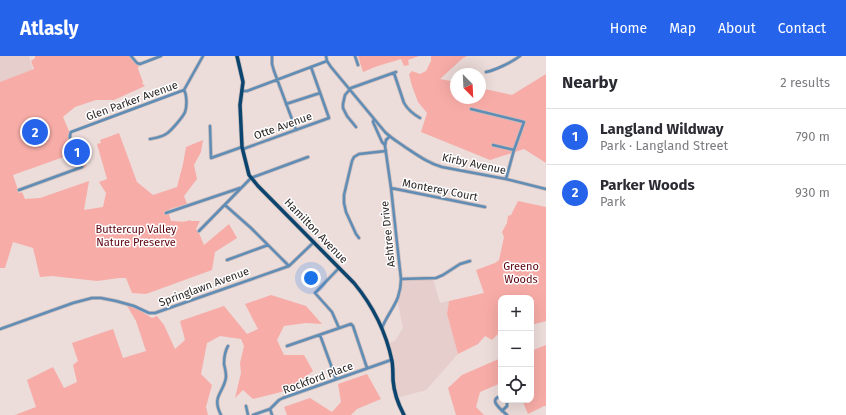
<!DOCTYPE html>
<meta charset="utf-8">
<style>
:root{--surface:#fff;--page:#f7f7f7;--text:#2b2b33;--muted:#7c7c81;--line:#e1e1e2;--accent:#2563eb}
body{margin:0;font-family:"Fira Sans",sans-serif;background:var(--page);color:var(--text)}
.controls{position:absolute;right:12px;bottom:12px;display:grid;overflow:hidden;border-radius:8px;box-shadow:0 4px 16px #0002}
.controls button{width:36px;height:36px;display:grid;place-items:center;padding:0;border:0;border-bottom:1px solid var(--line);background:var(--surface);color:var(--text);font:20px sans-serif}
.compass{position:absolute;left:450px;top:12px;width:36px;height:36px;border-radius:50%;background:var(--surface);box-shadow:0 4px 16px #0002;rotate:156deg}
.you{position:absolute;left:311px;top:222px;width:14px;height:14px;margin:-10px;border:3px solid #fff;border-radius:50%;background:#1a73e8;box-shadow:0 0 0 6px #1a73e833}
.badge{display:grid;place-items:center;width:26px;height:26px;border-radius:50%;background:var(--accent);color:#fff;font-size:13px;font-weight:700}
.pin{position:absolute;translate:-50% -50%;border:2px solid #fff;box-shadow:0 1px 4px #0006}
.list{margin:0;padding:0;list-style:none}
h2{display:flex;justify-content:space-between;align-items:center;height:52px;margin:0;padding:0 16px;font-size:17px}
h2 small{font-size:13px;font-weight:400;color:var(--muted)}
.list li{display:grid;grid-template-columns:26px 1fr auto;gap:12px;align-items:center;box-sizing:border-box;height:56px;padding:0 16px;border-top:1px solid var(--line)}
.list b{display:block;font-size:15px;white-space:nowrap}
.list p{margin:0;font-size:13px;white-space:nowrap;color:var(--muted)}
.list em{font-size:13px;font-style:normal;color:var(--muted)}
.icon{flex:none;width:22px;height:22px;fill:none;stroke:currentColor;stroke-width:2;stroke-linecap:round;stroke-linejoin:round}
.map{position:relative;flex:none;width:546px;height:359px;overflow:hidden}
header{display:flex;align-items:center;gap:24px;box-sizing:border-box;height:56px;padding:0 20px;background:var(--accent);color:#fff}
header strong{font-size:19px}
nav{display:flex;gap:22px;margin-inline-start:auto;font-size:14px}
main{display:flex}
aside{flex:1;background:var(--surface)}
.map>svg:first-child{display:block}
.built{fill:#e6cecc}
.green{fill:#f7aca7}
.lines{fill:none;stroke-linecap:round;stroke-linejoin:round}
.minor-casing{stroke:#c9bbba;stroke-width:4}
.major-casing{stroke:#c9bbba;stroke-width:5}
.minor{stroke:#5f8db6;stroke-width:2.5}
.major{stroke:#0b456f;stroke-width:3.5}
.labels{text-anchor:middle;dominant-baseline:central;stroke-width:3;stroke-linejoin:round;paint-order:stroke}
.street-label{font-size:11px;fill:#2c2626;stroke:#fff}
.park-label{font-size:11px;fill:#5d040f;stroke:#fff}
</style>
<header>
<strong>Atlasly</strong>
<nav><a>Home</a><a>Map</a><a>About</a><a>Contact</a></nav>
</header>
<main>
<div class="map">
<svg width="546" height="359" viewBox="0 0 546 359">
<rect width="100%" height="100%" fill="#ecdcda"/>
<path class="built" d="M0,0H30L29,2L33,14L0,26Z
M401,223H433L440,247L449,245L447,258L458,298L426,334L397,342L393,311L387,288L395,285L403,272L397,242Z"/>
<path class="green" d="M35,0H132L139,8L138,13L143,26L142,27L145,30L114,44H96L75,51L63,61L72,82L75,86L84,106L86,109L85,112L82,111L75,97L13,119L19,137L22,136L25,143L40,142L89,125L84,154L103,151L106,137L99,126L107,123L97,88L101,87L100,84L119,77L137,126L153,139L177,131L183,108L186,91L203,84L201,96L194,109L197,123L184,140L187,148L170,153L168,155L171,165C177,165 184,167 190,164L191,165H200L196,173L199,177L204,189L229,168L237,182L215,196L212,214L146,238L132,237L126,222H119L97,225L52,220L40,221L33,192L13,186L5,212H0V26L34,13L31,5L35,2Z
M358,0H419L408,4L409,9L404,10L401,3C388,7 376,10 363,16Z
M431,0H467L463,2L440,23L456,26V42H480V32L512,39L546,18V107L524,93L490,104L421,76L427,57L418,46L412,30L409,18L412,15L420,18L426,15L431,5Z
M518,145L546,151V265L531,269V242H501V276H500L492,284L485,280L478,288L458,298L447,258L449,245L484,237L476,214L495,207L499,204L504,181L502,176L507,167L508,160L511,159Z
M271,239L306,250L322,268L306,267L284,270L277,284L284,299H304L313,315L289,334L253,343L243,334L235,342L241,317L240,307L244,290L241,283L220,280L207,287L201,318L212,329L206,351L208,359H15L36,351L27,324L53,311L64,332L77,326L73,309L78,305L72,287L113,273L123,302L146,295L136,265L126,248L139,254L152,262L157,260L164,269L175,293L185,284L180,265L224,250L247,278L258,273L245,248Z
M546,289V350H544L528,358L522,344H531V295Z
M501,302V327L480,336L476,351L484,359H456L448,332L462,319Z
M367,318L381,343L357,353L351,359H287L284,351L310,342L332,356L341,346L338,328Z"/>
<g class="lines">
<g class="minor-casing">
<path id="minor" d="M131,0L137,7L140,8L161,0
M272,0V8L274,15L296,74
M326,0L327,5L331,11L385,76C391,82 398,86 405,91C417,99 428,107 442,111L506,123L546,133
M355,0L358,9
M486,16C496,14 512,6 520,0
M394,17L404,47C408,54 413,58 420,62
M242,35H247L327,5
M286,48L320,37
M471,53L524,66L514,94L506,123
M374,63L373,66L382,86L385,89
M210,70L211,102L242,91
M356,71L347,60L343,52V48L345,39L351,32L396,16
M150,83C155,82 162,81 166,78C170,76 183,61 185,56C187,51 187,39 184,34
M493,89L514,94
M243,93L329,62L311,11
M391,132L485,151
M19,134L82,111L70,84V79L71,76L184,34L203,0
M225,149L251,172L289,210
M166,157L240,132
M199,175L251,122L308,101
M359,182L356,178L346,156L344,147V139L352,105L354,101L359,98L386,95
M227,204L268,189
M401,223L436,222L443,219L460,208L470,205
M339,272L332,256L315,237L339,212
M382,272C386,261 394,252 398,241C400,235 401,229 401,223L391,132L385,90L386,84L390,80
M0,273L73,247L92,242H101L116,245L134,250L149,257H155L289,210L314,186
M320,279L336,323
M287,290L351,268L353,270L367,312
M501,340C487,344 502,354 507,359
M246,350L248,359
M270,353L272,359
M502,355L507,350V344
M221,359C211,340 224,337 226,321C226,316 225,312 224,308C224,302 225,295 228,290
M253,359L270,353L279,344L283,342L391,304"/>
</g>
<g class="major-casing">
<path id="major" d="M237,0L243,26L240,49L242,91L249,119L258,130L354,227C373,250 386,276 392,305C393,311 393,317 393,324C394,336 398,348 404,359"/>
</g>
<use href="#minor" class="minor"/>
<use href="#major" class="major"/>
</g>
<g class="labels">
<g class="street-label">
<text transform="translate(132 45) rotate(-20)">Glen Parker Avenue</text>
<text transform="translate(283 70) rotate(-20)">Otte Avenue</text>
<text transform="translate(474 108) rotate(12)">Kirby Avenue</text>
<text transform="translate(440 134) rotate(11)">Monterey Court</text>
<text transform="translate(316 175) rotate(46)">Hamilton Avenue</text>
<text transform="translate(388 178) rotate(-96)">Ashtree Drive</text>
<text transform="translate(204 231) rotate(-20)">Springlawn Avenue</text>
<text transform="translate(318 322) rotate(-20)">Rockford Place</text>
</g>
<g class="park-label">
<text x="136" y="173">Buttercup Valley<tspan x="136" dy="13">Nature Preserve</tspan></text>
<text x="521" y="210">Greeno<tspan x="521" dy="13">Woods</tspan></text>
</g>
</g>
</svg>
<div class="controls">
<button>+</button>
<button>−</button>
<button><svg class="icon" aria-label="locate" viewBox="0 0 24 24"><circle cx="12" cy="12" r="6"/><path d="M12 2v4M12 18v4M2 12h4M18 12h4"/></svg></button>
</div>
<svg class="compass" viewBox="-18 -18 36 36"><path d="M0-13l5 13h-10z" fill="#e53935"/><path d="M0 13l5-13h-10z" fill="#7c7c81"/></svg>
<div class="you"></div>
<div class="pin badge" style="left:77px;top:96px">1</div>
<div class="pin badge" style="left:35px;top:76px">2</div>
</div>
<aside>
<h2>Nearby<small>2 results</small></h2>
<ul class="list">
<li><span class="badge">1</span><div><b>Langland Wildway</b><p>Park · Langland Street</p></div><em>790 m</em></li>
<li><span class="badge">2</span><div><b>Parker Woods</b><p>Park</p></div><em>930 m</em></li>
</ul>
</aside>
</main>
